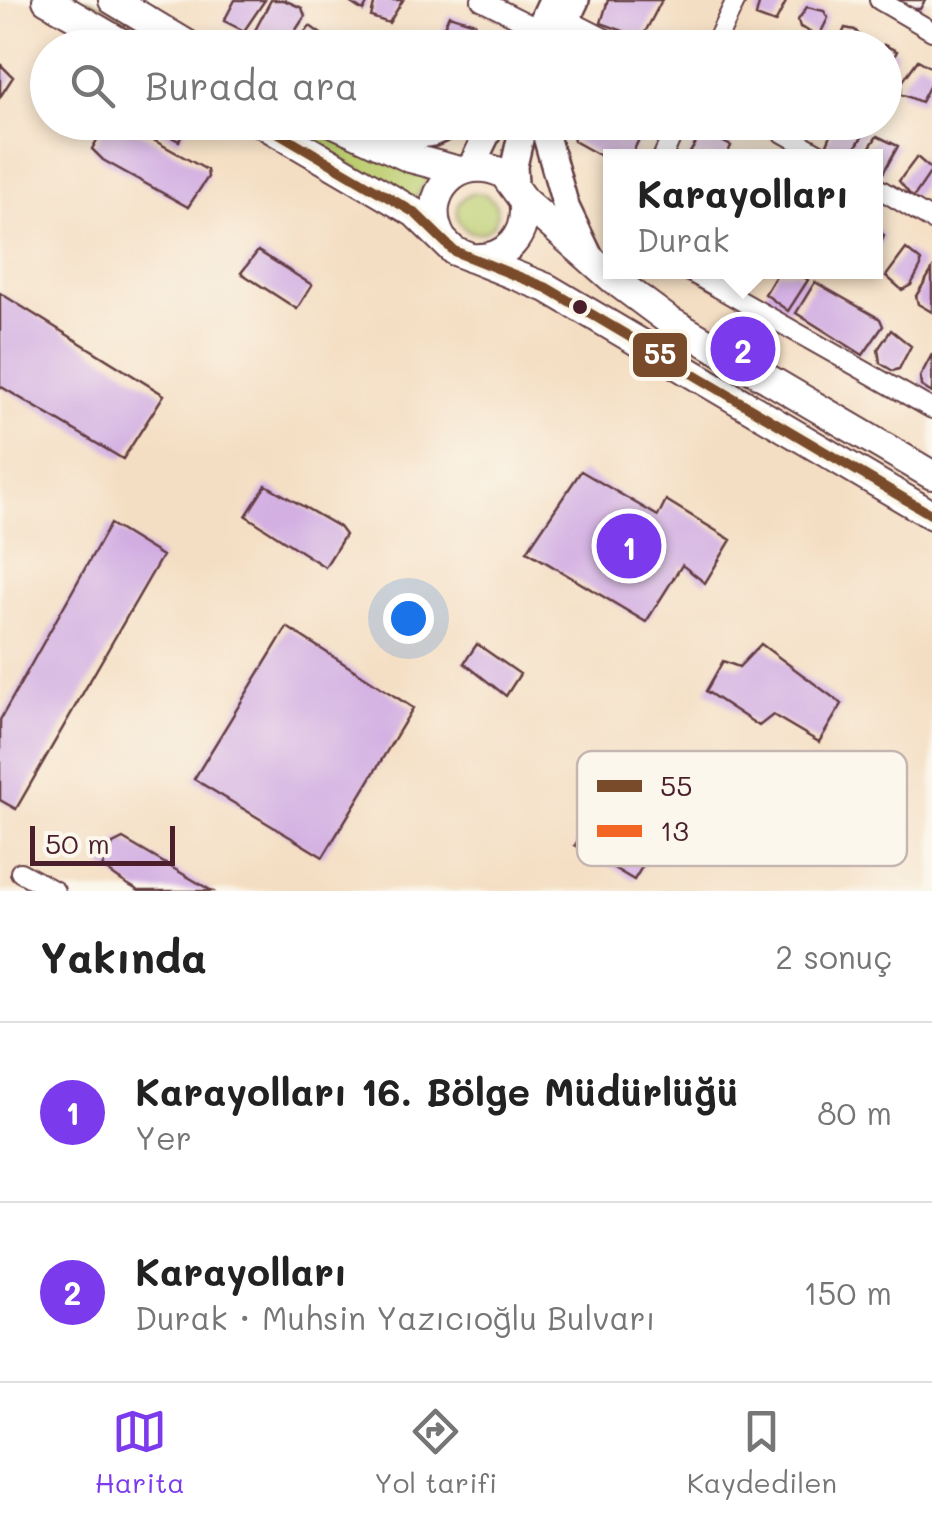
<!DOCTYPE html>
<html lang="tr">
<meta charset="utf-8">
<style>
:root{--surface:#fff;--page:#f6f6f6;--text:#222;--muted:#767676;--line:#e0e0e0;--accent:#7c3aed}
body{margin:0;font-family:Mali,sans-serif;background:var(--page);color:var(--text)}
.scale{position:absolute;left:30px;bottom:25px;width:145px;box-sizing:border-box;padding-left:10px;border:5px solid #4a1f2b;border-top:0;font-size:28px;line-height:35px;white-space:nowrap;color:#4a1f2b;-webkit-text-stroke:8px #fbf7ec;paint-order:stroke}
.you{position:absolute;left:408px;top:618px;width:35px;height:35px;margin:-25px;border:8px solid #fff;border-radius:50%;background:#1a73e8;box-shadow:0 0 0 15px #1a73e833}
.badge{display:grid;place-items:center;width:65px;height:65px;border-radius:50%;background:var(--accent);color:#fff;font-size:32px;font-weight:700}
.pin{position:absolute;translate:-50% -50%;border:5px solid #fff;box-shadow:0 2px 10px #0006}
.popup{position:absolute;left:603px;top:149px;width:280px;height:130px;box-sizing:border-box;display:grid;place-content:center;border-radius:0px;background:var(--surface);filter:drop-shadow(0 2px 8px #0005);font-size:32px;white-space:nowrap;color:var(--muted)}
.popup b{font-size:38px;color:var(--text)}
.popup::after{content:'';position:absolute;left:50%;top:100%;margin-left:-20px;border:20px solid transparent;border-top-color:var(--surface)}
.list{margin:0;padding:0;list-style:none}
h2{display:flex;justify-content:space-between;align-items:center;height:130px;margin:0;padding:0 40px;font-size:42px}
h2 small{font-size:32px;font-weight:400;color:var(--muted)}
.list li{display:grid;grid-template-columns:65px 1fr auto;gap:30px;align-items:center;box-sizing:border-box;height:180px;padding:0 40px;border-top:2px solid var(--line)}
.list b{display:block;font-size:38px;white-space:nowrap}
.list p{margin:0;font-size:32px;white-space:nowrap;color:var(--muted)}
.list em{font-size:32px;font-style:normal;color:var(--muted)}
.icon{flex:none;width:55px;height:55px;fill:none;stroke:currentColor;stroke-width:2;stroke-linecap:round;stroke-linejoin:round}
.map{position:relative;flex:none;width:932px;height:891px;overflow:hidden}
.search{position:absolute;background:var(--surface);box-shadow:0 5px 15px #0003;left:30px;right:30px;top:30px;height:110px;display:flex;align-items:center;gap:25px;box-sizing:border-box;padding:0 35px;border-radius:55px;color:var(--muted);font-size:38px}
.sheet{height:490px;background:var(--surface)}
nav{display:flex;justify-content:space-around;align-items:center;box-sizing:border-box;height:140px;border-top:2px solid var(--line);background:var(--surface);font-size:28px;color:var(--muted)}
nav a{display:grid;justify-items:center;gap:5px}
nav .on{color:var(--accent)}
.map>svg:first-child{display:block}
.green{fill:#bdce71;stroke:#84764e;stroke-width:2.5}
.building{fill:#d2ade2}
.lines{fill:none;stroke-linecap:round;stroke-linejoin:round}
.minor-casing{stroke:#643c42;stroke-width:22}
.secondary-casing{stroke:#643c42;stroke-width:30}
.primary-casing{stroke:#643c42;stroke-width:32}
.minor{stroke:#fff;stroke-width:18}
.secondary{stroke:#fff;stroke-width:25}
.primary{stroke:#fff;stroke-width:28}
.bus-1-casing{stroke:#fbf7ec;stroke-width:18}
.bus-1{stroke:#7a4b2a;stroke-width:10}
.bus-dot{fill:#4a1f2b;stroke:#fbf7ec;stroke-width:4}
.key{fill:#fbf7ec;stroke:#c6b6b2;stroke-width:2.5}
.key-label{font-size:28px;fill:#4a1f2b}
.line-badge{stroke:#fbf7ec;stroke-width:4}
.badge-label{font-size:28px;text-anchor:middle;font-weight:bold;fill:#fff}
</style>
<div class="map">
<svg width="932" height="891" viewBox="0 0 932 891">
<rect width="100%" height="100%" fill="#fbf7ec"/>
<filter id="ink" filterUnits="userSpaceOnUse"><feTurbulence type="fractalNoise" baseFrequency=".01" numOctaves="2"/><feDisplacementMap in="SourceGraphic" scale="20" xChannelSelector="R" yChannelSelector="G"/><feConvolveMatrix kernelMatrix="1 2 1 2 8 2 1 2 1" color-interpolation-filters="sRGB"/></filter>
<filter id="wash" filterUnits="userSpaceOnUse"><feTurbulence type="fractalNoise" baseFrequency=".0048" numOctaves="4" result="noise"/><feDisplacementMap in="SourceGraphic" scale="40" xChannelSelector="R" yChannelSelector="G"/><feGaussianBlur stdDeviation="2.25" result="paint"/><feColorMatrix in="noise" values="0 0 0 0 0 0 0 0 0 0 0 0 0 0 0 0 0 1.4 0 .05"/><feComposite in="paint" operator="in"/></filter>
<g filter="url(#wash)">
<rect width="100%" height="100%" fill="#f4dec3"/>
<path class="green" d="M69,0H90L174,47H153Z
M281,123H307L431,175L413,202Z
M457 213a20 20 0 1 1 40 0a20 20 0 1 1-40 0Z"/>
<g id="blocks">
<path class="building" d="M235,0H265L244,31L224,21Z
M271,0H284L302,8L305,16L284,48H264L250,40Z
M346,0H369L363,11Z
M375,0H403L389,23L371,17Z
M608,0H662L642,38L601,23Z
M760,0H787L775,23L756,16Z
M893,0H925L920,9H911Z
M807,7L824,11L828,18L819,36L800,27L798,20Z
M449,15L475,23L478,29L468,48H435Z
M310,26L335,44L332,48H291Z
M845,28L855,30L864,41L861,48H836Z
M884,45L897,51L884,78Z
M918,60L932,68V81L921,102L901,94L902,82Z
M0,64L13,77L0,97Z
M107,122H121L207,170L208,177L188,207L103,160L92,149Z
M154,122H181L186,127L179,141L152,127Z
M572,122H647L631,156H610V161L574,141Z
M836,122L869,126L850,156L826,147Z
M703,131L731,146L726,156H688Z
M877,136L898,146L883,173L876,176V156H864Z
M917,157L932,170L913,198L899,181Z
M876,226L884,236L876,253Z
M906,249L921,261V266L911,285L902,290L886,276Z
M258,251L312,285L297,309L241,273Z
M932,270V312L918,304L916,296Z
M721,272H754L742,284Z
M778,272H797L808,280L788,311L765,294Z
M815,282L880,319L883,326L863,355L796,313Z
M0,293L164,395L123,459L0,386Z
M891,330L911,346L899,369L893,371L880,363L878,349Z
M932,354V393L921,386L920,377Z
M581,471L658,516L666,500L731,540L705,583L682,565L646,622L527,551Z
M266,485L339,527L345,535L325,567L246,516Z
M110,524L162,556L16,809L0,800V720Z
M287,627L413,708L323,857L194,779Z
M477,644L520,674L506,696L464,663Z
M761,644L842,704L819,742L773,715L759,726L706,691L723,661L739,667Z
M591,821L650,854L634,880L575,845Z
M123,839L212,891H139L122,881L102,867L113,844Z"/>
</g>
</g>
<g filter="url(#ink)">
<use href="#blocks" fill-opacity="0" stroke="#643c42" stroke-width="2.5"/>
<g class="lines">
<g class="minor-casing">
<path id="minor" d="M481,0L539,29
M879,0L932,31
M567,19L624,48
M713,48L736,0
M764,122L823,156
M663,156L678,122
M876,187L932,220
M690,272L932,409
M20,872L55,891"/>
</g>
<g class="secondary-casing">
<path id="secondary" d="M530,48L552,0
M553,48L576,0
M542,122L566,207L590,257
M375,143L433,133L457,122
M470,169L493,122
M515,184L514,166L524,122"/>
</g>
<g class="primary-casing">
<path id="primary" d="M47,0L130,48
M113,0L193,48
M260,122L415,213L454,251L547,288L932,515
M332,122L410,158L460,171
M523,200L613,279L668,320L932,475
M442,239C417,195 460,151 504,174L523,200C529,235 506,261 471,258"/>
</g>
<use href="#minor" class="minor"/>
<use href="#secondary" class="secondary"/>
<use href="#primary" class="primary"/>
<g class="bus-1-casing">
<path id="bus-1" d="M260,122L415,213L454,251L547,288L932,515"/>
</g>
<use href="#bus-1" class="bus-1"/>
</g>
</g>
<circle class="bus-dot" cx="580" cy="307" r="9"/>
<rect x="577" y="751" width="330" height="115" rx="15" class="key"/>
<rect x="597" y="780" width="45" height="12" fill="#7a4b2a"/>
<rect x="597" y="825" width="45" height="12" fill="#f26522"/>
<g class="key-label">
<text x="660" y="796">55</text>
<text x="660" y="841">13</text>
</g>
<rect class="line-badge" x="631" y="331" width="58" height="48" rx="10" fill="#7a4b2a"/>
<g class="badge-label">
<text x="660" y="364">55</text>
</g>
</svg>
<div class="scale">50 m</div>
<div class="you"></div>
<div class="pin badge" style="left:629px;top:546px">1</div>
<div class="pin badge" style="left:743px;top:349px">2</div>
<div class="popup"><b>Karayolları</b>Durak</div>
<div class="search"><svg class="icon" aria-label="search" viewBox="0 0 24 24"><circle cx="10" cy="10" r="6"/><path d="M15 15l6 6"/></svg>Burada ara</div>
</div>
<section class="sheet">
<h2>Yakında<small>2 sonuç</small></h2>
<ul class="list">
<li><span class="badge">1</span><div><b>Karayolları 16. Bölge Müdürlüğü</b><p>Yer</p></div><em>80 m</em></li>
<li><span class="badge">2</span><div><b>Karayolları</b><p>Durak · Muhsin Yazıcıoğlu Bulvarı</p></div><em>150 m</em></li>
</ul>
</section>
<nav>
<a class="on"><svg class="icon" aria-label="map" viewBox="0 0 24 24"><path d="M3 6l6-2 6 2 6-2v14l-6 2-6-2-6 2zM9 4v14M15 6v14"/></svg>Harita</a>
<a><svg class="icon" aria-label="directions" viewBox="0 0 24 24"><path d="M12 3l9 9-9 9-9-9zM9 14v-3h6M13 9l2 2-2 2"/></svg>Yol tarifi</a>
<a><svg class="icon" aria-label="saved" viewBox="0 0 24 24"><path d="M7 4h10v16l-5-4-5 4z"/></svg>Kaydedilen</a>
</nav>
